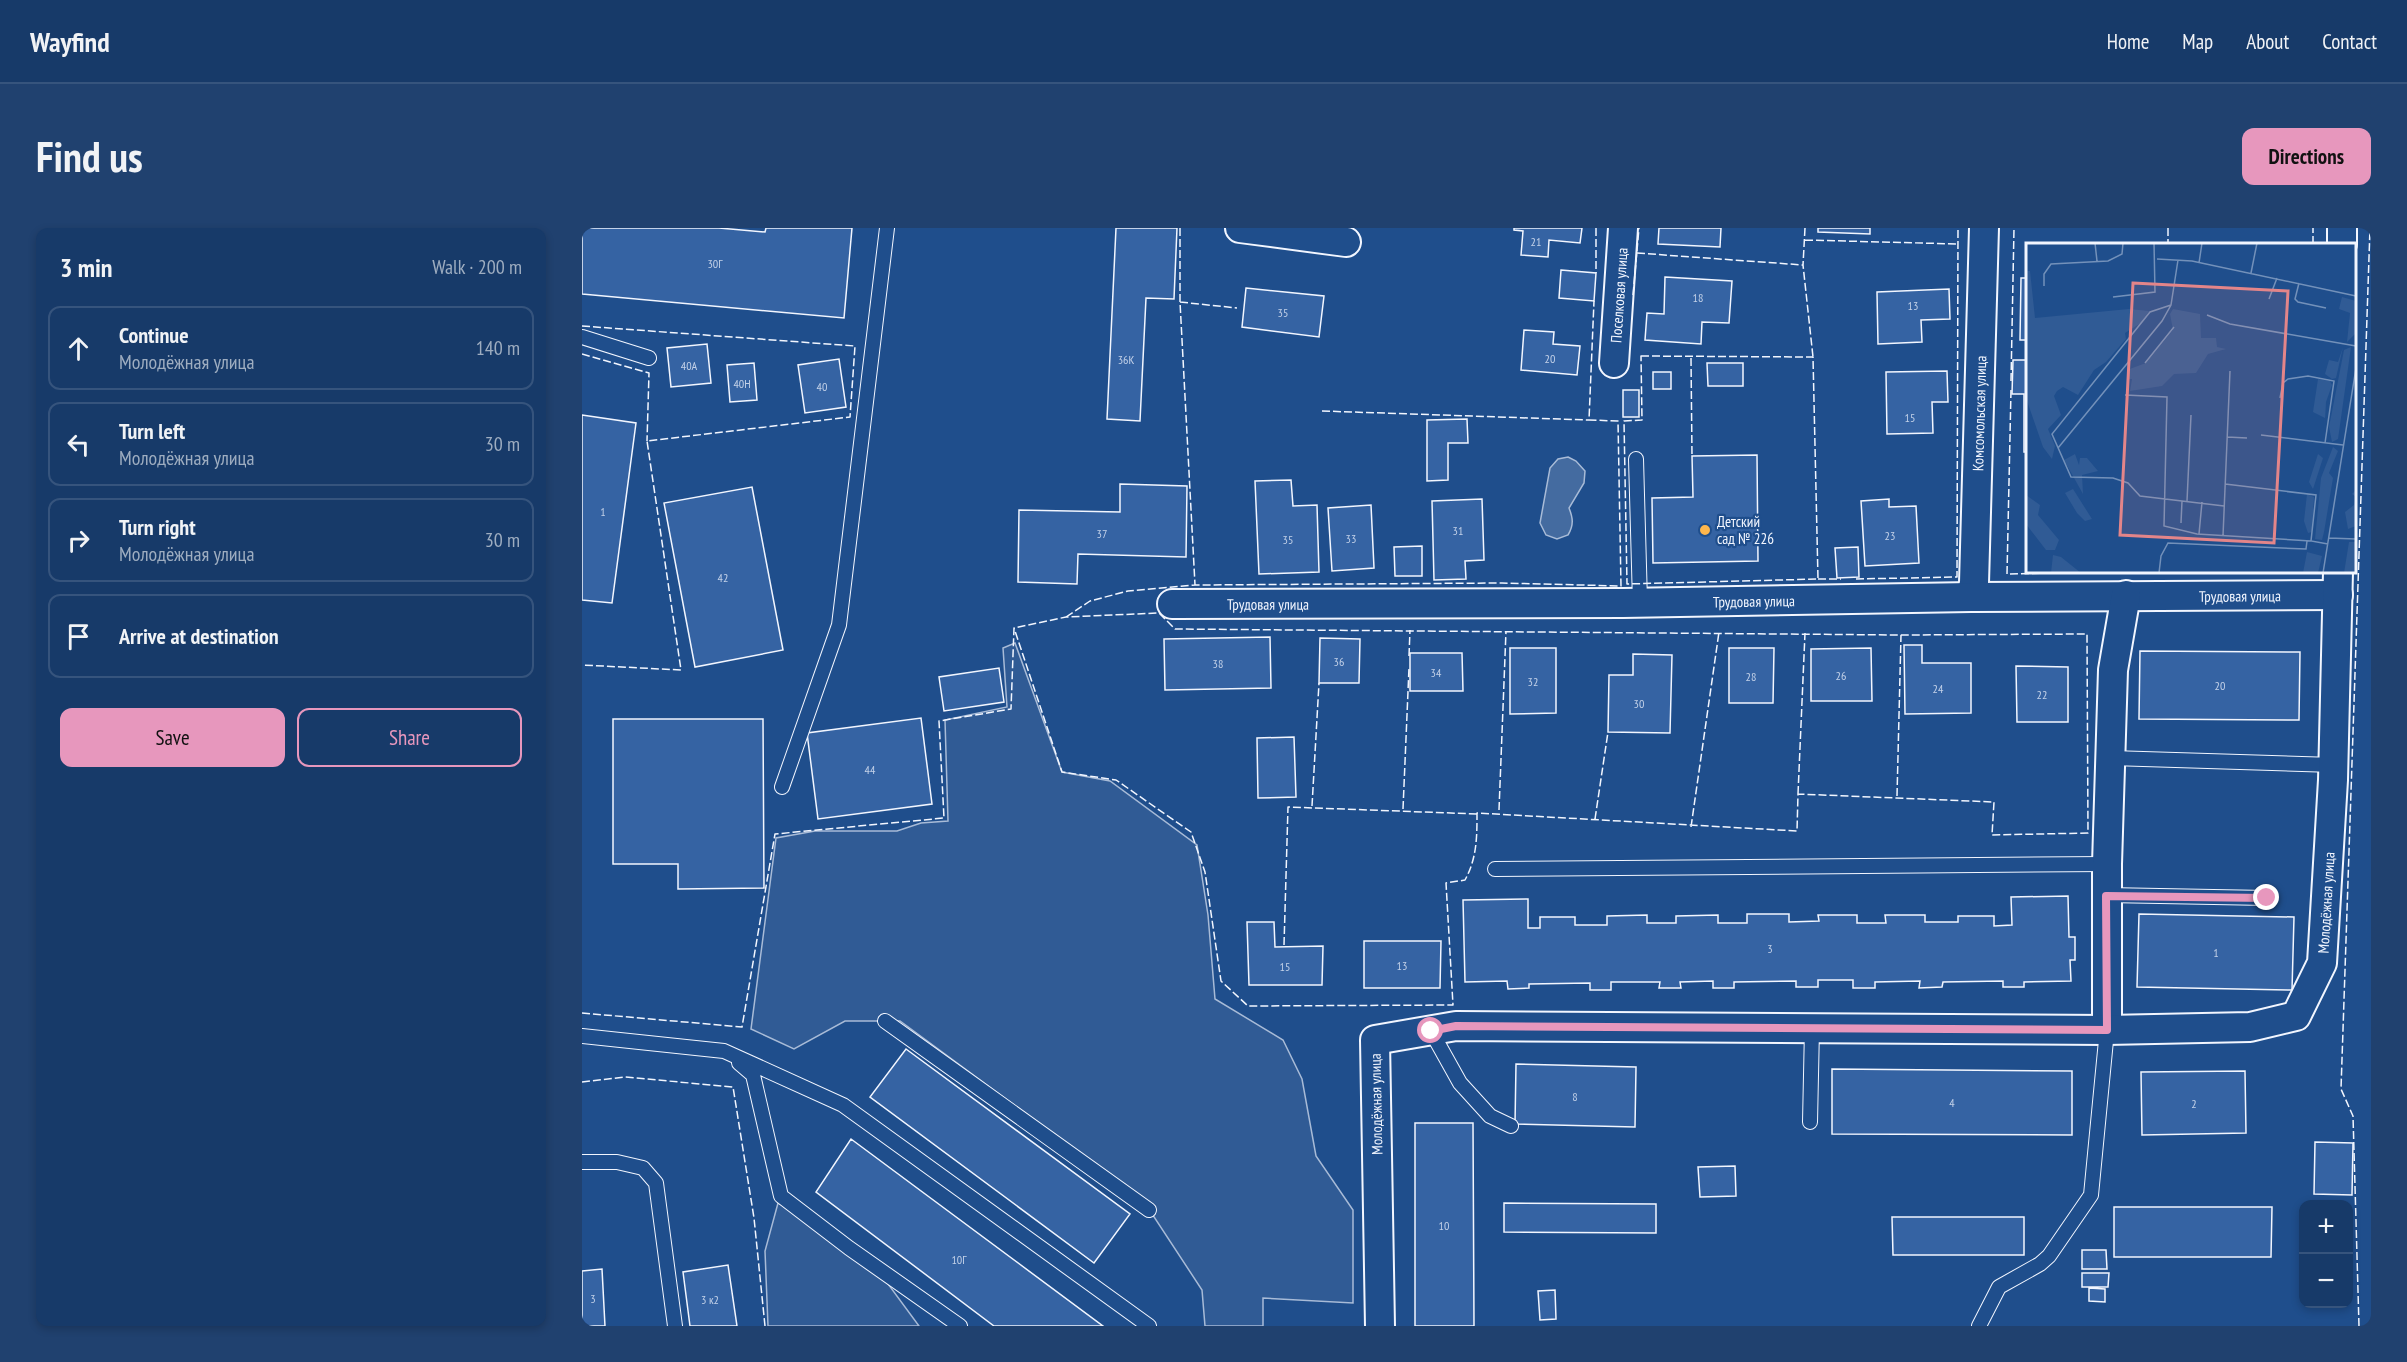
<!DOCTYPE html>
<meta charset="utf-8">
<style>
:root{--surface:#173a69;--page:#20416f;--text:#f1f3f6;--muted:#9eadc0;--line:#36547d;--accent:#e797bd}
body{margin:0;font-family:"PT Sans Narrow",sans-serif;background:var(--page);color:var(--text)}
.controls{position:absolute;right:18px;bottom:18px;display:grid;overflow:hidden;border-radius:12px;box-shadow:0 3px 9px #0003}
.controls button{width:54px;height:54px;display:grid;place-items:center;padding:0;border:0;border-bottom:2px solid var(--line);background:var(--surface);color:var(--text);font:30px sans-serif}
.stop{position:absolute;width:18px;height:18px;margin:-14px;border:4px solid #e797bd;border-radius:50%;background:#fff}
.stop.end{background:#e797bd;border-color:#fff;box-shadow:0 2px 6px #0008}
.list{margin:0;padding:0;list-style:none}
h2{display:flex;justify-content:space-between;align-items:center;height:78px;margin:0;padding:0 24px;font-size:26px}
h2 small{font-size:20px;font-weight:400;color:var(--muted)}
.list li{display:grid;grid-template-columns:39px 1fr auto;gap:18px;align-items:center;box-sizing:border-box;height:84px;margin:0 12px 12px;padding:0 12px;border:2px solid var(--line);border-radius:12px}
.list b{display:block;font-size:22px;white-space:nowrap}
.list p{margin:0;font-size:20px;white-space:nowrap;color:var(--muted)}
.list em{font-size:20px;font-style:normal;color:var(--muted)}
.actions{display:flex;gap:12px;padding:18px 24px}
.actions a{flex:1;padding:14px 0;border:2px solid var(--accent);border-radius:12px;text-align:center;font-size:21px;color:var(--accent)}
.actions .main{background:var(--accent);color:#111}
.icon{flex:none;width:33px;height:33px;fill:none;stroke:currentColor;stroke-width:2;stroke-linecap:round;stroke-linejoin:round}
.map{position:relative;flex:none;width:1789px;height:1098px;overflow:hidden;border-radius:12px}
header{display:flex;align-items:center;gap:36px;box-sizing:border-box;height:84px;padding:0 30px;background:var(--surface);border-bottom:2px solid var(--line)}
header strong{font-size:28px}
nav{display:flex;gap:33px;margin-inline-start:auto;font-size:21px}
.intro{display:flex;align-items:center;justify-content:space-between;box-sizing:border-box;height:144px;padding:0 36px}
h1{margin:0;font-size:42px}
.button{padding:15px 27px;border-radius:12px;background:var(--accent);color:#111;font-size:21px;font-weight:700}
main{display:flex;gap:36px;padding:0 36px}
aside{flex:1;background:var(--surface);border-radius:12px;box-shadow:0 3px 9px #0003}
.map>svg:first-child{display:block}
.built{fill:#305b95;stroke:#a8bbd7;stroke-width:1.5}
.water{fill:#446ba0;stroke:#a8bbd7;stroke-width:1.5}
.building{fill:#3563a3;stroke:#f2f6ff;stroke-width:1.5}
.lines{fill:none;stroke-linecap:round;stroke-linejoin:round}
.lane-casing{stroke:#f2f6ff;stroke-width:16}
.street-casing{stroke:#f2f6ff;stroke-width:32}
.lane{stroke:#1f4e8c;stroke-width:14}
.street{stroke:#1f4e8c;stroke-width:28}
.fence{stroke:#f2f6ff;stroke-width:1.5;stroke-dasharray:8 3;stroke-linecap:butt}
.route{stroke:#e797bd;stroke-width:8}
.poi-dot{fill:#ffb74d;stroke:#1f4e8c;stroke-width:2}
.labels{text-anchor:middle;dominant-baseline:central;stroke-width:4.5;stroke-linejoin:round;paint-order:stroke}
.number-label{font-size:12px;fill:#c3d1e8}
.street-label{font-size:15px;fill:#f2f6ff;stroke:#1f4e8c}
.poi-label{font-size:15px;fill:#f2f6ff;stroke:#1f4e8c;text-anchor:start}
.inset-road{fill:none;stroke:#7391ba;stroke-width:1.5}
.view{fill:#e38589;fill-opacity:0.15;stroke:#e38589;stroke-width:3}
.inset-edge{fill:none;stroke:#f2f6ff;stroke-width:3}
</style>
<header>
<strong>Wayfind</strong>
<nav><a>Home</a><a>Map</a><a>About</a><a>Contact</a></nav>
</header>
<div class="intro"><h1>Find us</h1><a class="button">Directions</a></div>
<main>
<aside>
<h2>3 min<small>Walk · 200 m</small></h2>
<ul class="list">
<li><svg class="icon" aria-label="ahead" viewBox="0 0 24 24"><path d="M12 20V5M6 11l6-6 6 6"/></svg><div><b>Continue</b><p>Молодёжная улица</p></div><em>140 m</em></li>
<li><svg class="icon" aria-label="left" viewBox="0 0 24 24"><path d="M17 20v-9H6M10 6l-5 5 5 5"/></svg><div><b>Turn left</b><p>Молодёжная улица</p></div><em>30 m</em></li>
<li><svg class="icon" aria-label="right" viewBox="0 0 24 24"><path d="M7 20v-9h11M14 6l5 5-5 5"/></svg><div><b>Turn right</b><p>Молодёжная улица</p></div><em>30 m</em></li>
<li><svg class="icon" aria-label="arrive" viewBox="0 0 24 24"><path d="M6 21V4h12l-3 4 3 4H6"/></svg><div><b>Arrive at destination</b></div></li>
</ul>
<div class="actions"><a class="main">Save</a><a>Share</a></div>
</aside>
<div class="map">
<svg width="1789" height="1098" viewBox="0 0 1789 1098">
<rect width="100%" height="100%" fill="#1f4e8c"/>
<path class="built" d="M433,415L480,544L528,553L615,617L626,687L633,771L701,812L720,851L734,928L771,982V1075L681,1070V1098H623L620,1062L561,972L318,793H263L212,821L169,801L194,610L233,603H315L339,595L366,593L363,492L425,479L421,420Z
M196,975L228,990L284,1026L337,1098H186L183,1023Z"/>
<path class="water" d="M986,229L994,233L1003,243L1002,255L987,280C991,290 992,297 986,307L975,311L964,307L958,295L968,240L976,231Z"/>
<path class="building" d="M0,0H137L183,4L184,0H270L262,90L0,66Z
M534,0H595L592,71L564,70L558,193L525,191Z
M932,0H1000L998,15L967,12L966,29L939,27L941,3L932,2Z
M1077,0H1139L1138,19L1076,16Z
M1236,0H1288V6L1236,4Z
M979,42L1014,45L1012,73L977,70Z
M1083,49L1150,53L1147,95L1120,94L1119,116L1063,112L1065,85L1082,86Z
M1439,50H1446V112H1438Z
M664,60L742,68L737,109L660,99Z
M1367,61L1368,91L1339,92L1340,114L1296,116L1295,64Z
M942,102L972,104L971,116L998,118L995,147L939,142Z
M125,116L129,155L89,159L85,120Z
M257,131L264,179L223,185L216,137Z
M1431,132H1446V224H1442V166H1430Z
M172,135L175,172L148,174L145,137Z
M1125,135H1161V158H1126Z
M1365,143L1366,174H1350L1351,205L1305,206L1304,144Z
M1071,144H1089V161H1071Z
M1041,162H1057V189H1041Z
M0,187L54,195L30,375L0,372Z
M885,191L886,215H866V252L845,253V192Z
M1175,227L1176,333L1071,335L1070,270L1111,269L1110,228Z
M709,252L711,278L735,277L737,344L677,346L673,253Z
M538,256L605,258L604,329L496,326L495,356L436,354L437,282L538,284Z
M170,259L201,422L113,439L82,275Z
M900,271L902,332L883,333L884,351L852,352L850,273Z
M1307,271V279L1334,278L1337,335L1283,338L1279,273Z
M789,277L792,340L750,343L746,280Z
M840,318V348H813L812,319Z
M1276,319L1277,349L1255,350L1253,320Z
M688,409L689,460L583,462L582,411Z
M738,410L778,411L777,455H737Z
M1322,417H1340V435H1389V485L1323,486Z
M928,420H974V485L928,486Z
M1147,420H1192L1191,475H1147Z
M1289,420L1290,473H1229V421Z
M1558,423L1718,424L1717,492L1557,491Z
M828,425H880L881,463H828Z
M1051,426L1090,427L1088,505L1026,504L1027,447H1051Z
M1434,438L1486,439V494H1435Z
M417,440L422,474L362,483L357,449Z
M339,490L350,576L236,591L225,505Z
M31,491H181L182,660L96,661V636H31Z
M712,509L714,569L676,570L675,510Z
M1486,668L1487,709H1493V732H1488L1489,753L1442,754V759H1421V753L1361,754L1360,759L1337,760L1338,753L1293,754V760H1271V752H1236V759H1214V753L1152,754V760H1131V753L1098,754L1099,760H1077L1078,754H1029V762H1008V755L947,756V760L926,761L925,753L883,754L881,672L946,671V700H958V689H993V697H1025V688L1065,687V695H1094V688L1136,687V695H1165V686H1207V694L1237,693L1236,687H1275V695H1304L1303,687H1343V694H1376V688H1412V698L1430,697L1429,669Z
M1557,686L1712,689L1710,762L1555,759Z
M665,694H692L693,719L741,718L740,757H667Z
M782,713H859L858,760H782Z
M324,821L548,986L512,1035L288,869Z
M934,836L1054,839L1053,899L933,896Z
M1250,841L1490,843V907L1250,906Z
M1663,843L1664,905L1560,907L1559,844Z
M833,895H891L892,1098H833Z
M269,911L521,1098H412L234,964Z
M1733,914L1771,915L1770,967L1732,966Z
M1153,938L1154,968L1118,969L1116,939Z
M922,975L1074,976V1005L922,1004Z
M1532,979H1690L1689,1029H1532Z
M1310,989H1442V1027H1311Z
M1500,1022H1524L1525,1041H1500Z
M146,1037L155,1098H108L101,1044Z
M20,1041L23,1098H0V1043Z
M1500,1045H1527L1526,1059H1500Z
M1507,1060L1523,1061V1074L1507,1073Z
M973,1062L974,1091L958,1092L956,1063Z"/>
<g class="lines">
<g class="lane-casing">
<path id="lane" d="M0,109L67,130
M1054,231L1058,374
M1529,530L1752,537
M200,559L257,397L305,0
M913,641L1525,636
M1524,667L1685,670
M303,793L567,982
M849,803L878,855L908,888L929,898
M0,808L142,823L261,877L567,1098
M157,835L171,847L199,968L267,1020L378,1098
M1228,894L1230,800
M0,934H35L61,940L74,955L93,1098
M1397,1098L1417,1059L1458,1036L1467,1028L1509,967L1525,802"/>
</g>
<g class="street-casing">
<g id="street">
<path d="M658,0L764,14"/>
<path d="M1760,16V0"/>
<path id="s1" d="M1032,135L1041,0"/>
<path id="s2" d="M1389,369L1392,355L1402,0"/>
<path id="s3" d="M590,376L1041,375L1389,369L1756,367"/>
<path d="M1525,802V636L1531,442L1544,367"/>
<path id="s4" d="M798,1098L793,812L874,798L1525,802L1668,799L1714,788L1740,735L1751,552L1756,344"/>
</g>
</g>
<use href="#lane" class="lane"/>
<use href="#street" class="street"/>
<path class="fence" d="M598,0V74L613,357
M1014,0V45
M1223,0L1221,37L1231,129
M1586,0V16
M1223,12L1376,16
M1731,16V0
M1055,25L1221,37
M1051,67L1057,0
M598,74L655,80
M0,98L273,118L268,189L65,213L99,442L0,437
M0,126L67,145L65,213
M1059,128L1231,129L1236,351L1045,356L1042,193L1060,192Z
M1109,130L1110,228
M1429,153L1432,0
M1429,162L1425,346L1513,344
M740,183L1007,192
M1236,351H1259
M1274,351L1375,349L1376,0
M484,389L508,373L546,363L613,357L920,355L1039,358L1036,193L1007,192L1012,73
M827,428L828,402
M1216,566L1223,405
M1315,568L1319,407
M730,578L737,455
M821,581L827,440
M917,582L924,403
M1013,591L1026,504
M1109,599L1137,404
M702,717L706,579L896,586
M0,785L160,799L193,606L362,590L357,493L429,481L432,400L484,389L577,385L593,401L1319,407L1505,406L1506,605L1410,607L1412,574L1216,566L1215,603L895,585C895,609 895,630 883,652L864,655L871,777L666,778L639,753L623,644L609,604L534,552L480,544L432,400
M0,854L43,849L151,859L172,990L183,1098
M1777,1098L1771,888L1759,861L1788,0"/>
</g>
<g class="lines">
<path class="route" d="M849,803L874,798L1525,802L1524,668L1685,670"/>
</g>
<circle class="poi-dot" cx="1123" cy="302" r="6"/>
<g class="labels">
<g class="number-label">
<text x="954" y="13">21</text>
<text x="133" y="35">30Г</text>
<text x="1116" y="69">18</text>
<text x="1331" y="77">13</text>
<text x="701" y="84">35</text>
<text x="968" y="130">20</text>
<text x="544" y="131">36К</text>
<text x="107" y="137">40А</text>
<text x="160" y="155">40Н</text>
<text x="240" y="158">40</text>
<text x="1328" y="189">15</text>
<text x="21" y="283">1</text>
<text x="876" y="302">31</text>
<text x="520" y="305">37</text>
<text x="1308" y="307">23</text>
<text x="769" y="310">33</text>
<text x="706" y="311">35</text>
<text x="141" y="349">42</text>
<text x="757" y="433">36</text>
<text x="636" y="435">38</text>
<text x="854" y="444">34</text>
<text x="1259" y="447">26</text>
<text x="1169" y="448">28</text>
<text x="951" y="453">32</text>
<text x="1638" y="457">20</text>
<text x="1356" y="460">24</text>
<text x="1460" y="466">22</text>
<text x="1057" y="475">30</text>
<text x="288" y="541">44</text>
<text x="1188" y="720">3</text>
<text x="1634" y="724">1</text>
<text x="820" y="737">13</text>
<text x="703" y="738">15</text>
<text x="993" y="868">8</text>
<text x="1370" y="874">4</text>
<text x="1612" y="875">2</text>
<text x="862" y="997">10</text>
<text x="377" y="1031">10Г</text>
<text x="11" y="1070">3</text>
<text x="128" y="1071">3 к2</text>
</g>
<g class="street-label">
<text stroke="none"><textPath href="#s1" startOffset="68">Поселковая улица</textPath></text>
<text stroke="none"><textPath href="#s2" startOffset="184">Комсомольская улица</textPath></text>
<text stroke="none"><textPath href="#s3" startOffset="1068">Трудовая улица</textPath></text>
<text stroke="none"><textPath href="#s3" startOffset="582">Трудовая улица</textPath></text>
<text stroke="none"><textPath href="#s3" startOffset="96">Трудовая улица</textPath></text>
<text stroke="none"><textPath href="#s4" startOffset="1329">Молодёжная улица</textPath></text>
<text transform="translate(794 876) rotate(-91)">Молодёжная улица</text>
</g>
<g class="poi-label">
<text x="1135" y="293">Детский<tspan x="1135" dy="17">сад № 226</tspan></text>
</g>
</g>
<g transform="translate(1444 15)">
<rect width="330" height="330" fill="#1f4e8c"/>
<path d="M0,28H4L9,75L103,66L123,68L115,80L99,90L100,96L80,119L68,127L52,152L37,144L31,148L28,153L35,172L22,186L29,203L26,216L17,204L0,155ZM316,54L330,58V90L321,99L324,70L313,66ZM147,66L174,71L175,95H190L191,104L200,106L182,111L170,130L148,131L136,143L104,148L106,136H102L101,127L120,120L147,87L144,71ZM317,104L310,135L306,136L299,131L303,117L312,119ZM325,104L312,196L306,199L303,184L318,107ZM292,136L304,138L306,142L300,159L298,195L299,175L287,169ZM307,204L312,208L303,230L307,235L298,289L296,297L289,296L295,235ZM49,211L53,222L54,215H61L72,228L56,232L57,251L38,217ZM292,211L297,215L287,246L283,239ZM47,246L66,276L59,278L51,270L39,250ZM330,247V283L322,286L319,269L328,262L330,254L326,251ZM281,251L288,254L286,289L282,290L278,278ZM0,252L14,262L12,272L33,297L29,307H20L0,281ZM323,299H330V330H318ZM281,309L296,313L292,330H277ZM27,312L35,314L55,330H25Z" fill="#305b95"/>
<path class="inset-road" d="M69,0L71,18M131,16L166,18L330,53M173,20L176,0M225,30L231,0M273,40L269,56L272,59L300,65M18,43V31L25,21L82,18L96,11L97,0M87,54L129,49L128,0M243,56L251,35M145,62L124,69L26,191L45,234L87,235L102,240L114,253L198,263M181,72L204,81L330,103M119,120L148,84M99,152L141,154L138,283L171,291L285,298M254,155L257,140L262,136L282,133L308,138L299,200M235,192L317,202M201,194L221,195M32,205L136,78L145,62L152,17M199,241L290,252L285,298L302,301M161,258L165,172M155,280L156,258M173,291L176,259M197,293L204,128M303,295L330,296M133,330L135,313L142,300L280,306L281,298M297,330L330,125"/>
<path class="view" d="M107,40L262,48L248,300L94,292Z"/>
<rect width="330" height="330" class="inset-edge"/>
</g>
</svg>
<div class="controls">
<button>+</button>
<button>−</button>
</div>
<div class="stop" style="left:849px;top:803px"></div>
<div class="stop end" style="left:1685px;top:670px"></div>
</div>
</main>
